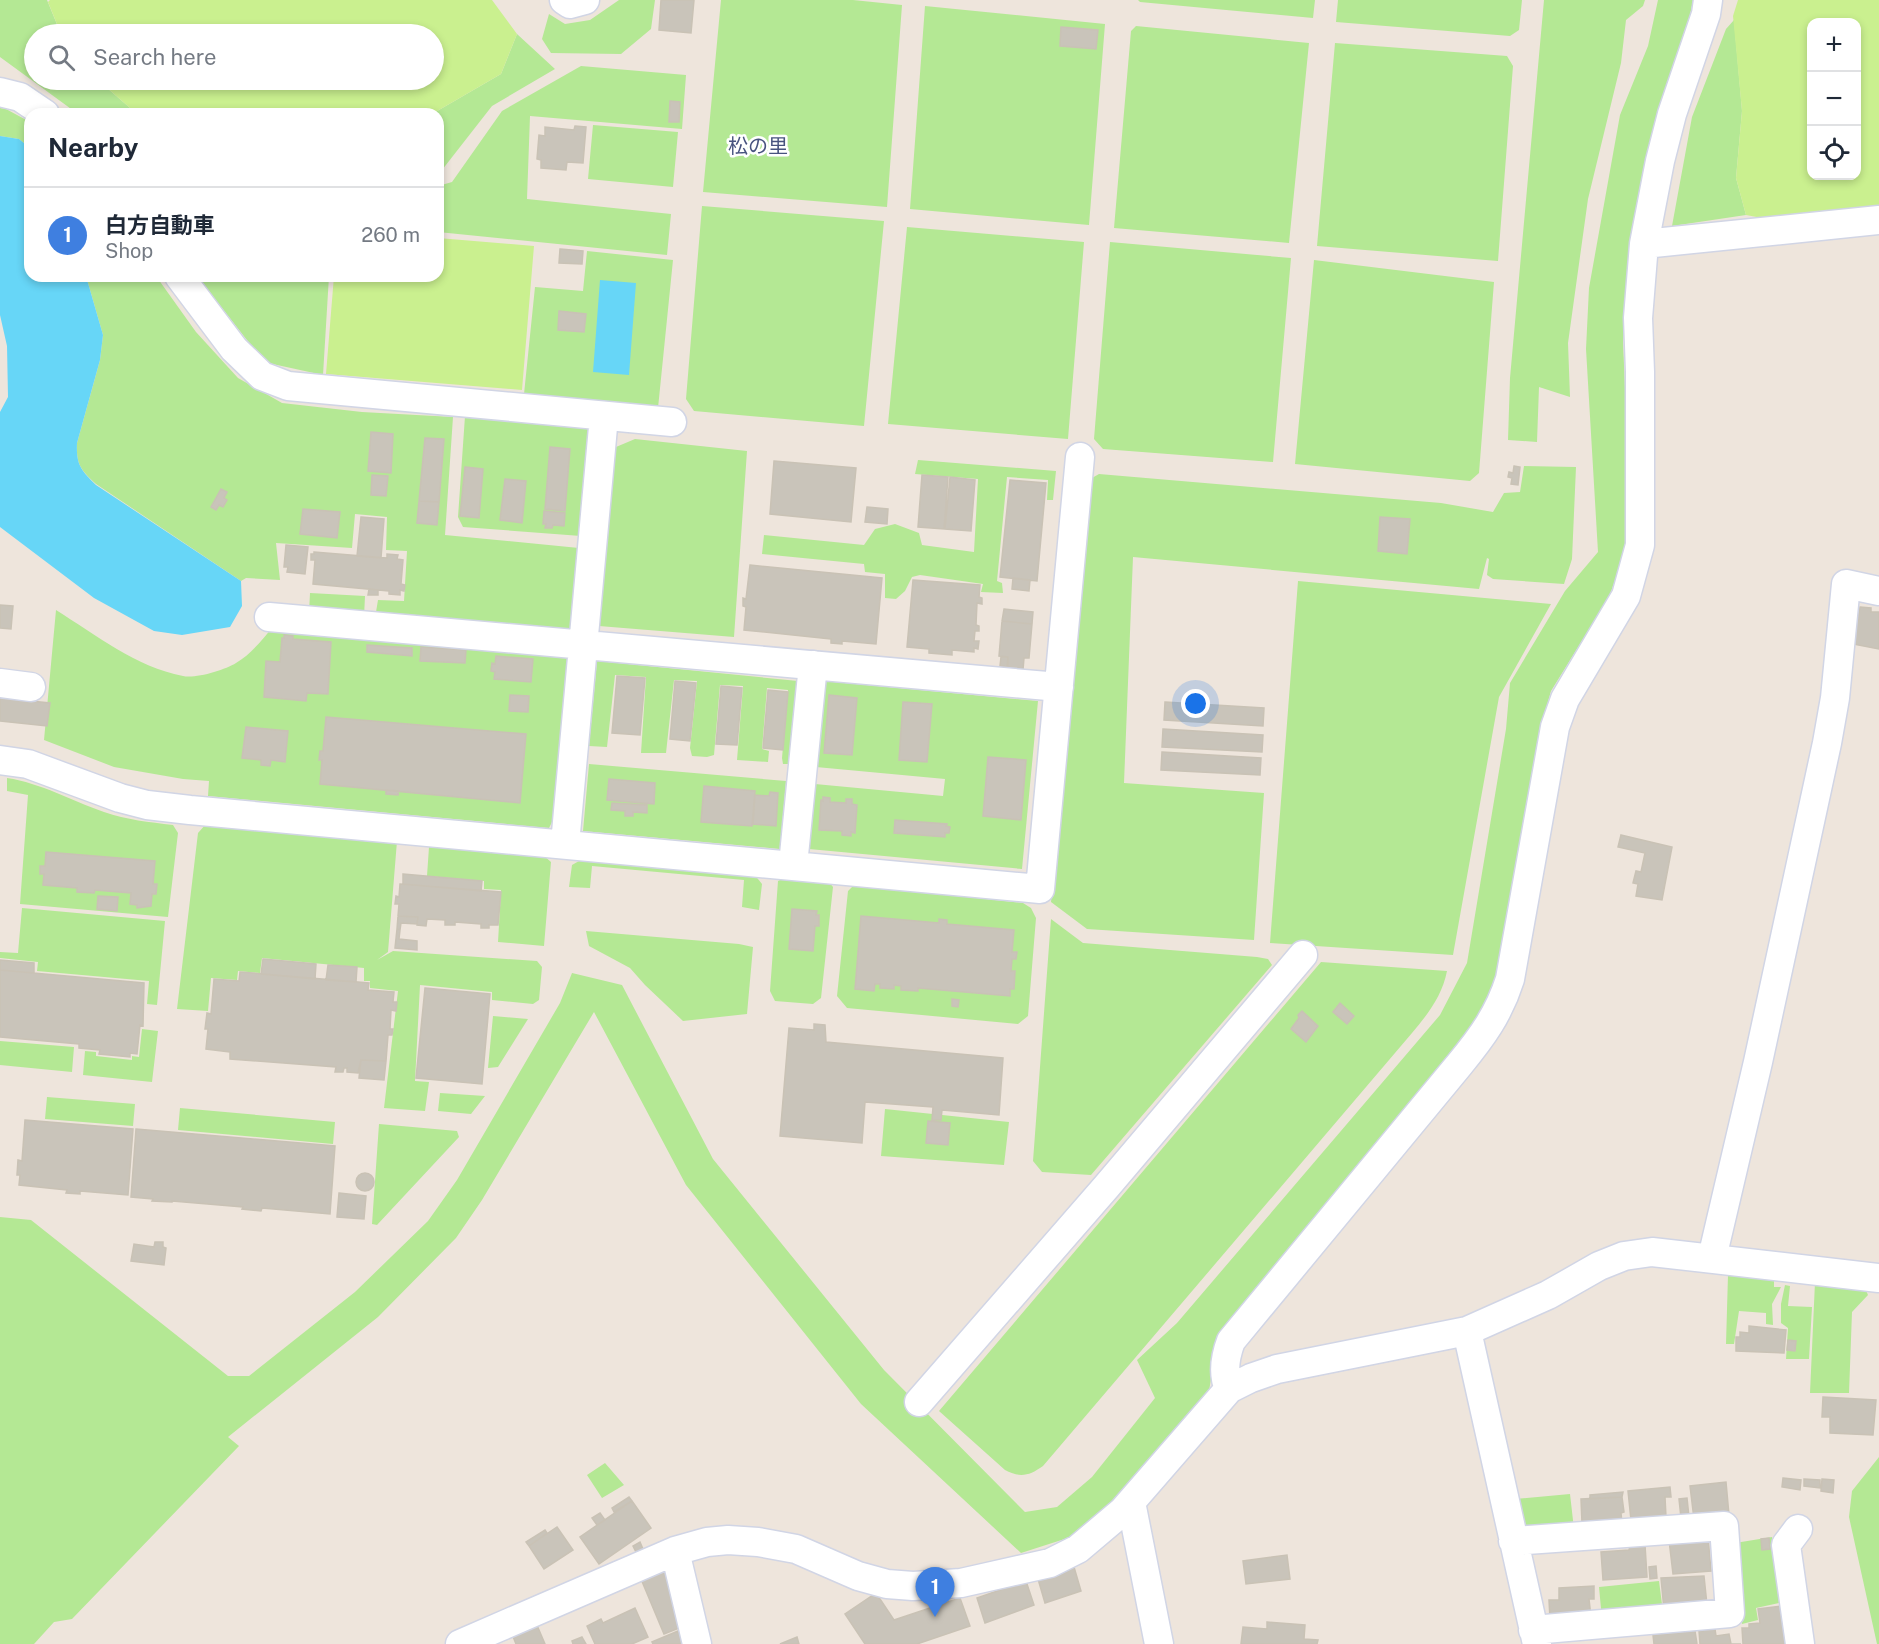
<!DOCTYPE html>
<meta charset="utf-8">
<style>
:root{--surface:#fff;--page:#f2f2f3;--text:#1f2937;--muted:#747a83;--line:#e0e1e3;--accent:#7c3aed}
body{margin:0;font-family:"Public Sans","Noto Sans JP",sans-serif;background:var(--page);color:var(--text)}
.controls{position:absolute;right:18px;top:18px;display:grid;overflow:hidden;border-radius:12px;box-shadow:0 3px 9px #0003}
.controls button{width:54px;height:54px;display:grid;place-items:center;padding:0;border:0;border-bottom:2px solid var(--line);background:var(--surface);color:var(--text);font:30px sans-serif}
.you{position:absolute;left:1196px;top:704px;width:21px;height:21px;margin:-15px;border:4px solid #fff;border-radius:50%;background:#1a73e8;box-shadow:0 0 0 9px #1a73e833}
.badge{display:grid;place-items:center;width:39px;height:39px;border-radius:50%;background:var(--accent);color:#fff;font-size:20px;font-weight:700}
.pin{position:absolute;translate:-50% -50px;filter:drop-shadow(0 2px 3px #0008)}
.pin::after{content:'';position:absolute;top:32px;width:21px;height:18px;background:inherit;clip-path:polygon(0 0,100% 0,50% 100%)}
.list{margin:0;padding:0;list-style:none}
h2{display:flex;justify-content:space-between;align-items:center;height:78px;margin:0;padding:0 24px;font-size:26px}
h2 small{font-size:20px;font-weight:400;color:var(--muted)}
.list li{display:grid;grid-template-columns:39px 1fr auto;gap:18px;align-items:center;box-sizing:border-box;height:96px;padding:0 24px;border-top:2px solid var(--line)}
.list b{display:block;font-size:22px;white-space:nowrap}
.list p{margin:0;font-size:20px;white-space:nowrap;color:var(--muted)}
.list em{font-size:20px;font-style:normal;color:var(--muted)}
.icon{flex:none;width:33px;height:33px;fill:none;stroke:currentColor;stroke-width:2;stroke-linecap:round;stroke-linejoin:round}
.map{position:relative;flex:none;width:1879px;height:1644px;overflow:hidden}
.search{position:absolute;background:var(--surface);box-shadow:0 3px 9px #0003;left:24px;top:24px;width:420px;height:66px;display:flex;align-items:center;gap:15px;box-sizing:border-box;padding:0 21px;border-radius:33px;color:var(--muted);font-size:22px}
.panel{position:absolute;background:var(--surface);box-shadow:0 3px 9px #0003;left:24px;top:108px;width:420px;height:174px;border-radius:18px}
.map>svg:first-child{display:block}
.green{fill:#b4e894}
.pitch{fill:#caf08f;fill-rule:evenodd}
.water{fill:#67d6f7}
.building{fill:#c9c4ba;stroke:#c9c2b5;stroke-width:1.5}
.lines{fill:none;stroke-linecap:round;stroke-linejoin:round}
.minor-casing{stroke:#d1d5e5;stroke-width:31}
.minor{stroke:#fff;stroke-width:28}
.labels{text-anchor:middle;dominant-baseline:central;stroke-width:5;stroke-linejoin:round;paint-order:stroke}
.quarter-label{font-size:20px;fill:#48537f;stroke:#fff}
</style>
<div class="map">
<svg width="1879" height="1644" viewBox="0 0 1879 1644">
<rect width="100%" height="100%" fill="#eee5dc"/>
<path class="green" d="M0,0H47L61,34H34V80H98L137,114H78L0,57Z
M619,0H655L651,29L621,54L551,53L542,39L549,14L565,24L590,20Z
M721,0H853L902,5L887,207L703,192Z
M1138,0H1315L1313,18L1140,2Z
M1338,0H1522L1519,30L1510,36L1336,22Z
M1544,0H1645L1643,6L1626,20L1621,63L1588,199L1568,343L1570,397L1539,387L1537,442L1508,440L1510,378Z
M1658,0H1693L1684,46L1631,238L1623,342L1630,505L1626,550L1609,597L1551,691L1544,716L1498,970L1483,1012L1218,1337L1209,1391L1173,1436L1102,1514L1074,1536L1021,1553L861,1404L686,1185L594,1012L482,1200L456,1238L378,1317L228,1437L239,1446L72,1619L54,1622L34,1644H0V1217L31,1220L228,1376H249L355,1292L428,1221L457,1180L560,1003L572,973L622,985L713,1159L884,1370L1025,1512L1057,1507L1092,1477L1155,1398L1137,1360L1177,1323L1440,1015L1467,963L1506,729L1510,683L1565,591L1598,552L1586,349L1589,288L1620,115L1648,46Z
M925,6L1105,24L1089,225L910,209Z
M1734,20L1742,111L1736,178L1746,215L1672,226L1692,117L1726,29Z
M1136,26L1309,43L1289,243L1114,228L1131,31Z
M517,34L555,69L492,106L442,170L438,172V114H432L501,74Z
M1335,43L1507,56L1513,66L1498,261L1317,246Z
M581,66L686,75L682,129L530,116L527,199L671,214L667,255L438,232V186L452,182L502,111Z
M0,108L6,109L30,122V148L19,139L0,136Z
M593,125L678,132L673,187L588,179Z
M702,206L884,221L864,426L694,411L686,399Z
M907,227L1084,242L1068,439L888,424Z
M1110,242L1291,258L1273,462L1103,449L1094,439Z
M587,251L673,260L658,408L524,394L535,287L583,291Z
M1314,260L1494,282L1479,473L1470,481L1295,464Z
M86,276H156L196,332L238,378L282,403L362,412L453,417L445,535L579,548L573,630L567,635L375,618L378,600L404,601L407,551L386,550L387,517L355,514L352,548L276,543L280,580L246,578L241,581L96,484C81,470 76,465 77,443L100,360L103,335Z
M197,276H329L323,375L268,363L250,344Z
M465,416L582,426L591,432L581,536L463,527L458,517Z
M635,439L747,451L734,637L599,626L616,447Z
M918,460L1056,471L1053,500H1047L1048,480L1007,477L997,581L1002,583L1003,593L981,592L983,584L920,575L912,577L905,591L896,599L885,598V574L865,572L864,564L762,554L764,535L864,545L875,529L895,524L919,533L922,545L974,552L978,479L915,474Z
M1524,466L1576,467L1572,559L1564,584L1493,579L1487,575L1489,559L1487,558L1479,589L1133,557L1124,783L1264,793L1254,940L1087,929L1051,902L1092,478L1099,474L1441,503L1493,512L1504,493L1520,492Z
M1298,581L1551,604L1499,697L1453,955L1270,943Z
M310,593L365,596L364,617L309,613Z
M56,610C96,635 136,667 183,676C195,679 225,670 236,663C250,655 262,640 272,628L568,656L554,818L549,828L208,796L209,781L183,779L114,767L44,740Z
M597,661L798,681L792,764H783L782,758L788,690L767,688L762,749L769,751L768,762L737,760L743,686L720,685L714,755L707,757L692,756L690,748L697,681L674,680L666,753H641L646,677L615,675L607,747L589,746Z
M823,681L1038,701L1022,869L809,849L815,784L943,796L945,779L816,767Z
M589,764L786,781L780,849L583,831Z
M7,778C41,783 72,801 104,812C127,820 149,822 173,825L178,833L168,917L20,904L28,795L7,791Z
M206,824L397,841L388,952L377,960L393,951L537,961L542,967L539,1000L533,1004L492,1000V992L420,985L415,1081L429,1082L425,1111L384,1108L398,991L370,988V981H364V968L262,958L260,973L238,971L237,980L211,978L208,1011L177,1009L198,833Z
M429,847L543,855L551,862L544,946L498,942L501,890L484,889V881L427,876Z
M586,857L754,874L762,884L759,910L742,907L744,880L592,866L590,888L569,887L572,865Z
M784,878L829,882L833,887L821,998L813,1004L775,1001L770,991L778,881Z
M854,885L1023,903L1031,908L1036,918L1028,1016L1018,1024L847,1008L837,996L848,891Z
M22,908L165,921L157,1005L147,1004L149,981L37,971L38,962L0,958V952L18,953Z
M1051,919L1083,943L1257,957L1268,959L1272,965L1091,1175L1042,1172L1033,1161Z
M586,931L739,944L753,947L747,1014L683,1021L645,985L630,968L589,946Z
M1321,962L1447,971C1442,996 1428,1014 1412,1033L1043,1466C1029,1476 1020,1478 1005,1470L939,1411Z
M493,1016L528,1019L498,1067L488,1068Z
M142,1029L158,1031L152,1082L83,1075L85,1051L96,1052V1056L132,1060V1056L139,1057Z
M0,1041L74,1047L72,1072L0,1065Z
M440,1093L485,1096L471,1114L438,1111Z
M47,1097L135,1104L133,1126L45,1119Z
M180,1108L335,1122L333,1144L178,1130Z
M885,1109L1009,1122L1004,1165L881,1156Z
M379,1124L457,1131L459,1137L377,1225L372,1224Z
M1728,1275L1774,1279V1287H1781L1772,1304L1773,1325L1766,1324V1313L1739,1311L1734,1344H1726Z
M1815,1282L1865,1288L1868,1295L1852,1312L1849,1393H1810Z
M1785,1285L1790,1286L1788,1306L1812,1307L1809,1359H1786L1788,1328L1781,1323V1304Z
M1879,1457V1644H1877L1849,1517L1852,1491Z
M605,1463L624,1485L602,1498L587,1475Z
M1570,1494L1574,1529L1521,1527L1515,1499Z
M1772,1537L1779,1603L1756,1608L1758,1620L1742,1624L1735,1543Z
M1659,1581L1663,1612L1602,1619L1599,1587Z"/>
<path class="pitch" d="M50,0H492L517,34L501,74L432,114H137L98,80H434V34H61L48,2Z
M1738,0H1879V205L1762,218L1746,215L1736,178L1742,111L1733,16ZM1812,22H1856V176H1812Z
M438,238L534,246L522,390L326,374L334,276H438Z"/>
<path class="water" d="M0,136L19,139L30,148V276H86L103,335L100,360L77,443C76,465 81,470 96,485L241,581L242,606L230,627L182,635L154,631L94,598L0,527V412L8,397L7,346L0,315Z
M600,280L636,283L629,375L593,372Z"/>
<path class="building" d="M661,0H694L691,33L659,30Z
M1061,27L1098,30L1096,49L1060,46Z
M670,101L680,102L679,122H669Z
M575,126L586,127L583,163L567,162L566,170L541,168V160L537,159L539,135L545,136V127L574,130Z
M560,249L583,251L582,264L559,263Z
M559,311L586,314L584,332L558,330Z
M371,432L393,434L391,473L368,471Z
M425,438L444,439L439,502L419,501Z
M550,447L570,449L565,511L545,509Z
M774,461L856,468L851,522L770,514Z
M1514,466L1520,467L1518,485L1511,484L1512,478L1508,477L1509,472L1513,473Z
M465,467L483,469L479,518L460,516Z
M372,475L388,476L386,496L371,495Z
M922,475L948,477L944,529L918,527Z
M950,477L975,480L971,531L945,529Z
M505,479L526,481L522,523L500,520Z
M1010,480L1046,483L1037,581L1000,577Z
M221,489L227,492L224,498L227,500L223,507L219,505L216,510L211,507Z
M419,501L439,502L437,525L417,523Z
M867,507L888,509L887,524L865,522Z
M303,509L340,512L337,538L300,534Z
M544,511L565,513L564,526L553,525L552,528H545L546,524H543Z
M361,517L384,519L381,558L357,556Z
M1380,517L1410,519L1407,554L1378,551Z
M286,545L308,547L305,574L287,572L288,567H284Z
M314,552L387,558V554L398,555L397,559L403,560L401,584L405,585L404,591L400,590V595L389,594V591L313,584L315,560H311V554H314Z
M750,565L882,578L876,644L842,641V644L831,643V639L744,630L746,607L743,606V598L746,599Z
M1013,578L1030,580L1029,591L1012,589Z
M913,580L980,585L979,597L982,598V604L977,603L976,625L979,626V631H975L974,641H979L978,649L974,648V652L952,650V655L929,653V649L907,647Z
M369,589L378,590V595H368Z
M0,605L13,606L11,629L0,628Z
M1860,607L1871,608V612H1879V649L1853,644Z
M1004,609L1033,612L1032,624L1002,621Z
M1002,621L1032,624L1029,658H1024L1023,670L1007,668L1008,657L999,656Z
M284,635L293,636V639L331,642L328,694L307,693L306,701L264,697L266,661L280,662L282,638H284Z
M367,645L412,648V656L367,652Z
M421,647L466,650L465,663L420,661Z
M496,656L533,659L531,682L494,679L495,672L491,671L492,663L495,664Z
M1001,657H1008V667L1000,666Z
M617,676L645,678L640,735L612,733Z
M675,681L696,683L690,741L670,739Z
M721,686L742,688L737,745L716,744Z
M768,690L788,692L783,750L763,748Z
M510,695L529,696L528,712L509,711Z
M829,695L857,698L852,755L824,753Z
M0,698L50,703L47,726L0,721Z
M903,702L932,704L927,762L899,760Z
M1165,702L1264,708L1263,726L1164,720Z
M326,717L526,734L520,803L320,784L322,760H319L320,751H323Z
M246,727L288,731L285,762L271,760L270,766L261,765V760L242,758Z
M1163,729L1263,735L1262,752L1162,747Z
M1162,752L1261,758L1260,775L1161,770Z
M988,757L1026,760L1021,820L983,816Z
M609,779L655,783L654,804L607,800Z
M704,786L755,791L752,826L701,822Z
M386,790L399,791L398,795L386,794Z
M770,792L778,793L776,826L753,824L755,795L769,796Z
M823,797L830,798V802L846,803V799H852V804L857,805L855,833L851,832V836L842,835V831L819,830L821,800L823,801Z
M612,803L647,805V813L633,812V816H625V811L611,810Z
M895,820L947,824L946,826L950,827L949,833H945V837L894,833Z
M1621,835L1672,847L1662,900L1636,896L1638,884L1633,883L1636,871L1641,872L1645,853L1618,847Z
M46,852L155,861L153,884H157L156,894H152L151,906L137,908V905L130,904L131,893L95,890L94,893L77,892V888L43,885L44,874H40V866H45Z
M403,874L482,881L481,891L403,884Z
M400,884L501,892L498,925H489V928H481V924L455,922V925H445V920L427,919L426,926L417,925L418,917L398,916L399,904H395L396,896L399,897Z
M98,896L118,897L117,911L97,909Z
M792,909L817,911L816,915H819V926H815L813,951L789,949Z
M398,916L418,917L417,924L401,923L400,930L397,929Z
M861,916L939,923V919L947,920V924L1014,930L1012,952H1017L1016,959H1012L1011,971H1015L1014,989H1010V996L918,988V991L901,990V986L894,985V989L880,988V984H875L874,991L855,989Z
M397,929L400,930L399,939L417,941V950L395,948Z
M263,959L316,964L315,979L261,974Z
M0,960L34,963V973L0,970Z
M328,965L357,967L356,982L326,980Z
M0,970L144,983L143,1026L140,1025L137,1054L130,1053V1057L99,1054L100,1050L79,1048V1044L0,1037Z
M240,972L369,983L368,990L394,992L393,1002H397L396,1011L391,1010L390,1029H393L392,1035H388L386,1061L361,1060L358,1073L347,1072V1068H344L343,1072H335L336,1067L230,1059V1052L206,1049L208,1029H205L207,1013L211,1014L214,979L239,981Z
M425,988L490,994L482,1084L416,1078Z
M952,999L959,1000L958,1007L952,1006Z
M1340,1003L1354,1016L1347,1024L1333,1012Z
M1302,1011L1318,1026L1306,1042L1291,1029L1299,1018L1298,1015Z
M814,1024L825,1025L826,1042L1003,1058L999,1115L942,1110L941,1120H932L933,1107L865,1102L862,1143L780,1136L789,1028L814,1030Z
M361,1060L386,1061L384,1080L359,1078Z
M25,1120L133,1129L128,1195L80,1191V1194L66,1193L67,1190L19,1185L20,1175H17L18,1160L22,1161Z
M928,1121L950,1123L948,1145L926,1143Z
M136,1129L335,1146L330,1214L262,1208L261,1211L242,1209L243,1207L172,1201V1202L152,1201L153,1199L131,1197Z
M356 1182a9 9 0 1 1 18 0a9 9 0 1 1-18 0Z
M339,1193L366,1196L364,1219L337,1217Z
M155,1242H163V1247L166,1248L164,1265L131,1261L134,1244L154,1247Z
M1749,1326L1786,1330L1784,1353L1736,1351V1337H1740V1332L1749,1333Z
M1788,1340L1796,1341L1795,1351L1787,1350Z
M1823,1397L1876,1400L1873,1435L1830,1433V1417H1822Z
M1783,1478L1801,1480L1800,1490L1782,1487Z
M1804,1479L1820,1480V1488L1804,1486Z
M1822,1479L1834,1480L1833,1493L1821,1491Z
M1726,1482L1729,1515L1694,1519L1690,1486Z
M1670,1487L1671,1497H1665L1666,1517L1631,1520L1628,1491Z
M1623,1492L1622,1497L1590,1499V1495Z
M629,1497L632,1501L614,1512L612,1508Z
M1622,1497L1624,1512L1621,1513L1622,1523H1582L1581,1499Z
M1687,1498L1689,1517L1681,1518L1679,1499Z
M632,1501L651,1528L599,1564L580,1537Z
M600,1513L605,1520L597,1525L592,1518Z
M557,1527L573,1550L544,1569L529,1546Z
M545,1530L547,1533L529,1546L526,1542Z
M1708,1537L1711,1571L1673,1574L1669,1540Z
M1769,1538L1770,1549L1762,1550L1761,1539Z
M640,1542L643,1549L636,1552L633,1546Z
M1645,1545L1647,1577L1603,1580L1601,1552L1629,1550L1630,1546Z
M1287,1555L1290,1579L1246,1584L1243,1561Z
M1656,1566L1657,1578L1650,1579L1649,1567Z
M1074,1567L1081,1591L1045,1603L1038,1579Z
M669,1569L684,1626L664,1634L641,1579Z
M1704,1576L1707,1605L1664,1610L1661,1578Z
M1026,1581L1034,1605L985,1623L977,1598Z
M1594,1586V1599H1589L1591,1617L1550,1619L1549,1600H1559V1588Z
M876,1593L894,1620L960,1598L970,1626L917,1644H865L845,1614Z
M1783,1606L1786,1644H1743L1742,1628H1749V1624L1760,1623L1758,1609Z
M635,1608L648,1637L632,1644H595L587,1626L601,1619L603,1623Z
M1267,1622L1305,1625L1304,1639L1318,1640L1317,1644H1241L1243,1627L1267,1629Z
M536,1623L545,1644H516L512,1634Z
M1715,1629L1716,1636L1729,1634L1731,1644H1741H1700L1699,1631Z
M678,1631L684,1644H653L652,1642Z
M1695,1631L1697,1644H1654L1653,1635Z
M582,1637L586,1644H573L572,1641Z
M797,1637L799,1644H780Z"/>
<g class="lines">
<g class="minor-casing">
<path id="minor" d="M564,0L570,4L585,0
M0,92L20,97L45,114
M1644,244L1879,220
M179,276L234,349L262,376L288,386L672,422
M269,617L1059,687
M0,683L31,687
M0,760L28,764L120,798L147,805L190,810L1040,889L1080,457
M565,844L604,416
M793,865L813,665
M1712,1258L1758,1062L1827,743L1835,698L1846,584L1879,591
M1467,1331L1537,1644
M1229,1389C1222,1373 1225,1357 1231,1341L1459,1065C1482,1037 1499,1014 1510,979L1555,727L1565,699L1626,596L1640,545V372L1638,318L1644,244L1660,161L1672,114L1706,14L1708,0
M919,1402L1107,1186L1303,955
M1131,1502L1159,1644
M1798,1529L1786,1545L1800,1644
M1513,1541L1724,1526L1730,1613L1533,1630
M675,1551L697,1644
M460,1644L675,1551L707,1542L728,1540L758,1542L796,1549L858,1576L887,1584L913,1586L961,1583L1050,1563L1078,1549L1123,1511L1229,1389L1251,1378L1277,1369L1467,1331L1548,1295L1599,1266L1624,1256L1652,1252L1879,1278"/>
</g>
<use href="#minor" class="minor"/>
</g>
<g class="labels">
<g class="quarter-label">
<text x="758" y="146">松の里</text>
</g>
</g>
</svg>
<div class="controls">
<button>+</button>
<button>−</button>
<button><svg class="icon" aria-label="locate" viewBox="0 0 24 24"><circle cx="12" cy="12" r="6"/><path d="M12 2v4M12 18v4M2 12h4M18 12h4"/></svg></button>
</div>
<div class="you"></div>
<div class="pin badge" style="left:935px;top:1617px;background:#3f7fe0">1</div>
<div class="search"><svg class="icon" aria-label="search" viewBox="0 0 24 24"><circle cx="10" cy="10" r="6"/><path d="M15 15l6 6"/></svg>Search here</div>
<section class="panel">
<h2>Nearby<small></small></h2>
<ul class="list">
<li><span class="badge" style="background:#3f7fe0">1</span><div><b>白方自動車</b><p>Shop</p></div><em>260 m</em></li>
</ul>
</section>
</div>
